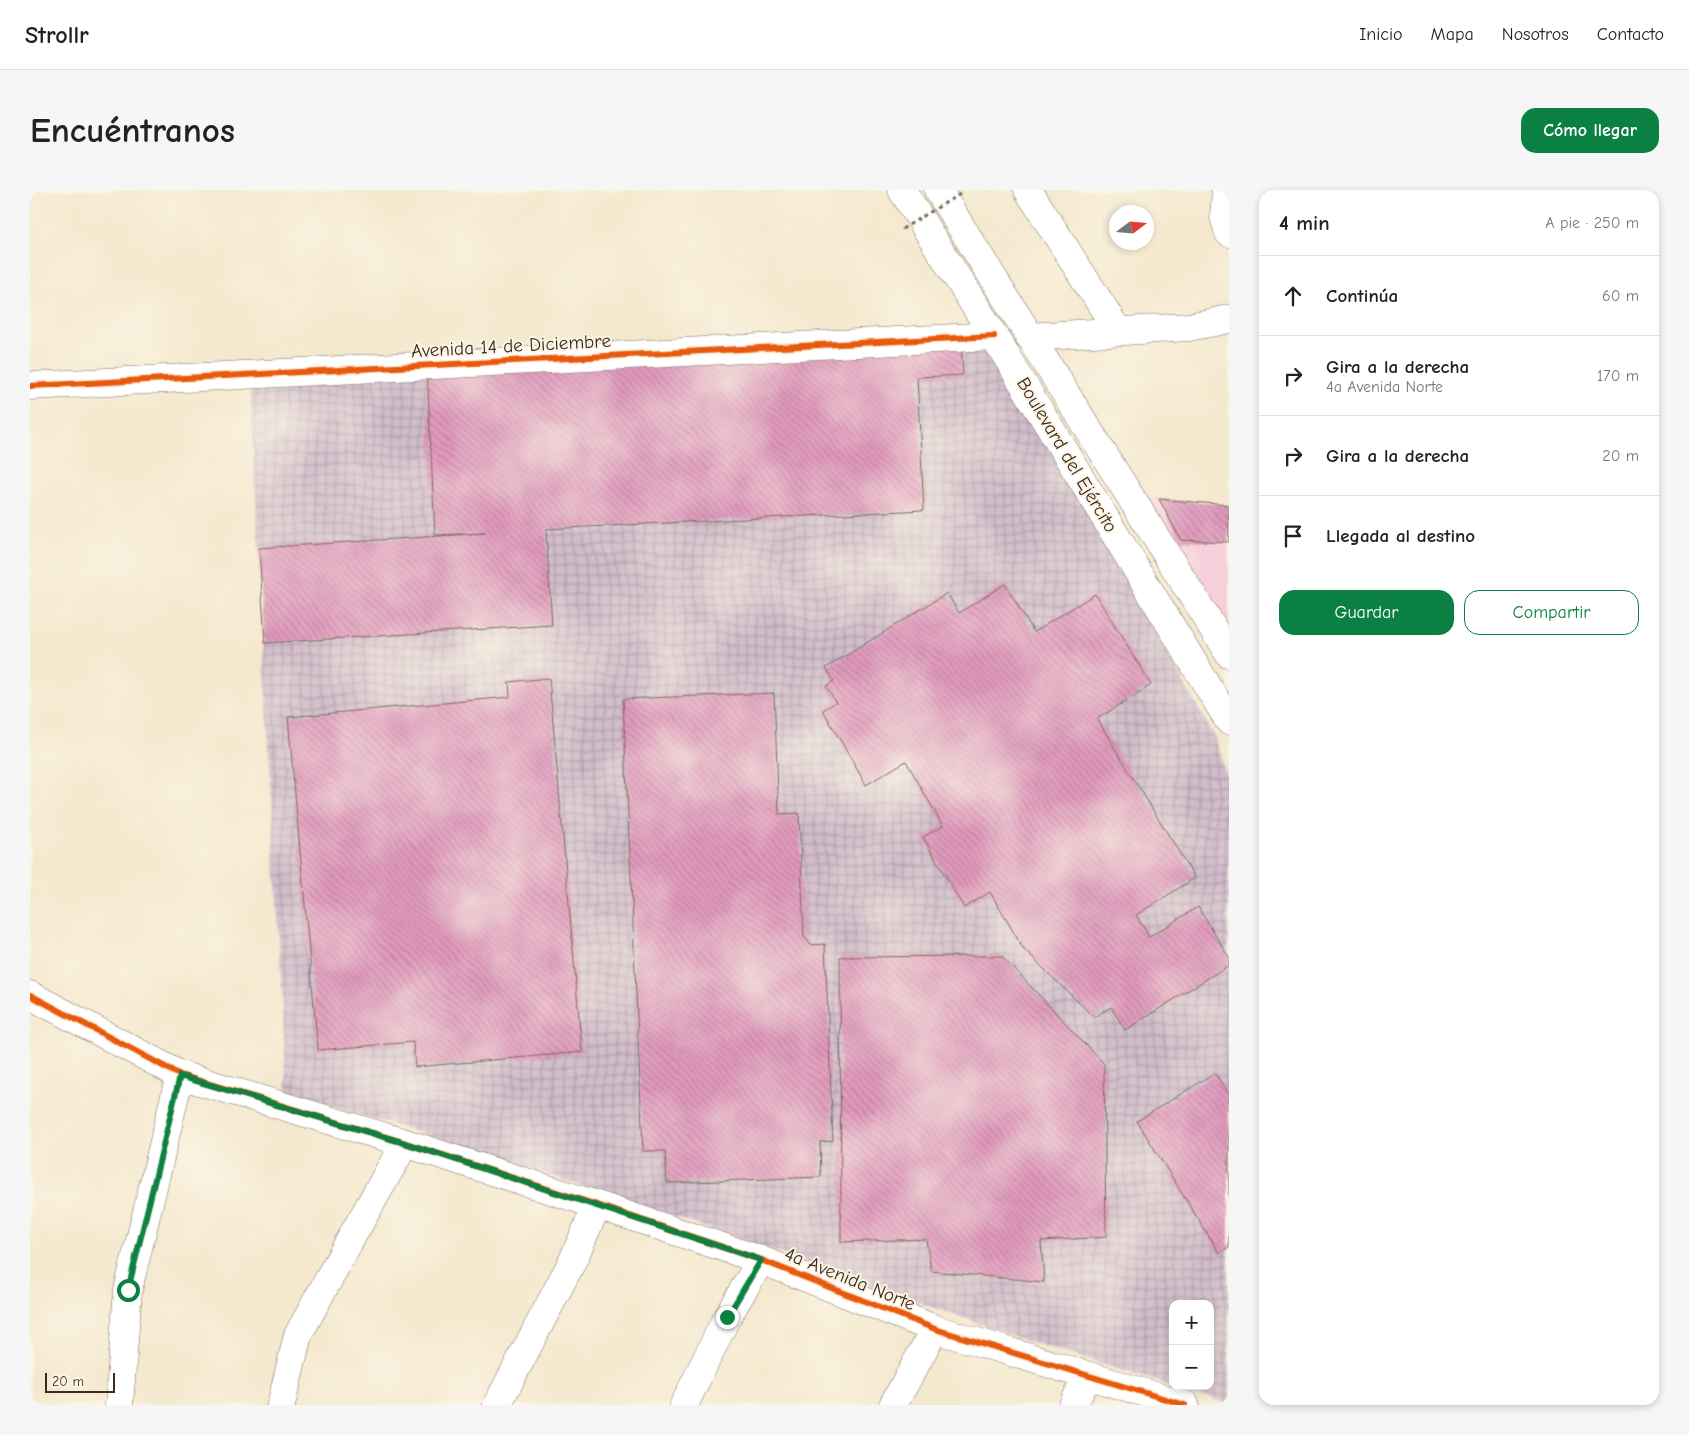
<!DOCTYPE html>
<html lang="es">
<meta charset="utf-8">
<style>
:root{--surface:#fff;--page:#f6f6f6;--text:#222;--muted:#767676;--line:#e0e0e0;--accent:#0b8043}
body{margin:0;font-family:"Comic Neue",sans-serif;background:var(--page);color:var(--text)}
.controls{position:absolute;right:15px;bottom:15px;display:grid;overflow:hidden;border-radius:10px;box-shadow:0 2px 8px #0003}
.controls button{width:45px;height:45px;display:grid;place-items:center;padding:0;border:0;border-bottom:1px solid var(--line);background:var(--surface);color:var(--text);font:25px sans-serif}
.compass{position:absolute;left:1079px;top:15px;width:45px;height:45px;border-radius:50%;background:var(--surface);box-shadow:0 2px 8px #0003;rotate:74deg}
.scale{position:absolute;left:15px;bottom:12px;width:70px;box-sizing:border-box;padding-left:5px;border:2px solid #3b2a1e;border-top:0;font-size:14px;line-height:18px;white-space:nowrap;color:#3b2a1e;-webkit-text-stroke:4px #fcf5e5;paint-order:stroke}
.stop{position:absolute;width:15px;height:15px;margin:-11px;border:4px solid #0b8043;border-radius:50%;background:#fff}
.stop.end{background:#0b8043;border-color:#fff;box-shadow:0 1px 5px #0008}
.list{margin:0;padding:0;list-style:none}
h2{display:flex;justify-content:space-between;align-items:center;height:65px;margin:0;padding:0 20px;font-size:21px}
h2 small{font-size:16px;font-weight:400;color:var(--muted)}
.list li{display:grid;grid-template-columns:32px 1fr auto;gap:15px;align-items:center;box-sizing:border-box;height:80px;padding:0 20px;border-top:1px solid var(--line)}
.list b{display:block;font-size:19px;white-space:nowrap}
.list p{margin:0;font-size:16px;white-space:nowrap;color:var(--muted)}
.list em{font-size:16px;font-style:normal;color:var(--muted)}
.actions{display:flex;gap:10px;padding:15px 20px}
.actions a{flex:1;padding:11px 0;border:1px solid var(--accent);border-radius:15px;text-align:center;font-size:18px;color:var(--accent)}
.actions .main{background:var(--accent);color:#fff}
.icon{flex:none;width:28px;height:28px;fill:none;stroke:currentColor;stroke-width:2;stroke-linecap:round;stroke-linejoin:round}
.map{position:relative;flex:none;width:1199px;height:1215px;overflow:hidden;border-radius:15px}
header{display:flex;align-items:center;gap:30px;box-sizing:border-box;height:70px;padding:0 25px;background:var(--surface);border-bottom:1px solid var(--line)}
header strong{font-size:24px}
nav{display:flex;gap:28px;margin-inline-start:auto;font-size:18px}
.intro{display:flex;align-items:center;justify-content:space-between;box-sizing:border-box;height:120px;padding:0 30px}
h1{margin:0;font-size:35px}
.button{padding:12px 22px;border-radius:15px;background:var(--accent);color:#fff;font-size:18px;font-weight:700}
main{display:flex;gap:30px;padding:0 30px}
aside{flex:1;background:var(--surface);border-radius:15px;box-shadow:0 2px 8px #0003}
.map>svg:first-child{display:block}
.built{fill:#f5cfda}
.industrial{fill:url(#industrial-grid);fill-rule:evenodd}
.building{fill:url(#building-back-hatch)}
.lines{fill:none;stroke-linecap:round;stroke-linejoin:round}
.minor-casing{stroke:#7c6c5c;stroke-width:29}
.highway-casing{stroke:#7c6c5c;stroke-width:29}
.minor{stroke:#fff;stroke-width:28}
.highway{stroke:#fff;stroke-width:28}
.path-bridge{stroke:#7c6c5c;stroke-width:3;stroke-dasharray:4 4;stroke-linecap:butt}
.cycleway-casing{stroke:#fcf5e5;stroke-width:9}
.cycleway{stroke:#e8590c;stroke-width:6}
.route{stroke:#0b8043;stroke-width:6}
.labels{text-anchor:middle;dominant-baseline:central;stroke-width:4;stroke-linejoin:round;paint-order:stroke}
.street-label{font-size:19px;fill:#3b2a1e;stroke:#fcf5e5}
</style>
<header>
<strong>Strollr</strong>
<nav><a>Inicio</a><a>Mapa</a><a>Nosotros</a><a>Contacto</a></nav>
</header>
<div class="intro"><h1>Encuéntranos</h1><a class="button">Cómo llegar</a></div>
<main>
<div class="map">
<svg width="1199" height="1215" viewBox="0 0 1199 1215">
<defs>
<pattern id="industrial-grid" width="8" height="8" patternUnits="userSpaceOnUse" patternTransform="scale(1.25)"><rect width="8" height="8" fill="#d1bdcb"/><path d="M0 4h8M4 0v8" fill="none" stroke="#ab9aa4"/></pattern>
<pattern id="building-back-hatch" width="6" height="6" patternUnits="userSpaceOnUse" patternTransform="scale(1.25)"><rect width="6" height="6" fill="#e19abe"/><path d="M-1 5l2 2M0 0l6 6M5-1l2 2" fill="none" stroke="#b87e9a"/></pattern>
</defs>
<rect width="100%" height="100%" fill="#fcf5e5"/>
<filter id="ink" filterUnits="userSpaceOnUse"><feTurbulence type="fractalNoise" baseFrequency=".02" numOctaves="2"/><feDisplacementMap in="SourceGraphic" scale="10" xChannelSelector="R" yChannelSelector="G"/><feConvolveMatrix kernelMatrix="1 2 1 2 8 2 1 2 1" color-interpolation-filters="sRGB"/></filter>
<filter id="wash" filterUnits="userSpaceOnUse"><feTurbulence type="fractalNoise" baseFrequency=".0096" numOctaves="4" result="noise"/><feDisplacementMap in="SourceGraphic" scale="20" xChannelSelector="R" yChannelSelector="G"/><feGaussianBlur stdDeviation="1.12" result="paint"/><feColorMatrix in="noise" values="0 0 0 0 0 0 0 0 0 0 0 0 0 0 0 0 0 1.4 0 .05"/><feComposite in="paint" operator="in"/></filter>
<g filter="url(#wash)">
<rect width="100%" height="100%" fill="#f4e8ce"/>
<path class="built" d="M1111,307L1198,315L1199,450Z"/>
<path class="industrial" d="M961,152L1185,548L1199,598V1214L998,1151L716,1051L433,956L257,903L220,193ZM1143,1114H1180V1196H1143Z"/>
<g id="blocks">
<path class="building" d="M931,153L933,185L887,187L894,320L516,339L522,435L235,453L229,358L455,343L405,345L397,180Z
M1129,309L1198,315L1199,352L1151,350Z
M975,394L1004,442L1065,404L1121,495L1067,529L1165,688L1106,725L1119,747L1168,717L1199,767V775L1095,840L1081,817L1064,827L994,760L960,702L934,718L893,647L913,636L876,571L836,595L793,520L806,512L796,496L804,491L796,478L917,403L929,423Z
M519,488L552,862L385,877L383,852L288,860L258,527L480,507L479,492Z
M744,503L749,624L769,623L774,747L781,755L795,754L803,951L790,952L791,987L637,993L635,961H613L593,509Z
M972,766L1074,874L1076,1047L1011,1051L1014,1092L901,1081L896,1049L811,1052L810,767Z
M1185,883L1199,906V1057L1189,1063L1107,931Z"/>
</g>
</g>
<g filter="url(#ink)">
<use href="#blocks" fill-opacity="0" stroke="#7c6c5c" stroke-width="1"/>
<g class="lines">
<g class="minor-casing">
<path id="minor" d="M998,0L1088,141
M1196,0L1194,27L1199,43
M999,147L1159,137L1199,129
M0,196L964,146
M0,805L150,885L375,953L567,1015L731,1070L905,1139L1155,1215
M89,1215L98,1100L150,885
M251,1215L268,1145L325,1041L375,953
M467,1215L543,1070L567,1015
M654,1215L697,1127L731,1070
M863,1215L905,1139
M1043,1215L1058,1186"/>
</g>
<g class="highway-casing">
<path id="highway" d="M872,0L964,146L1199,531
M908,0L1199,464"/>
</g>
<use href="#minor" class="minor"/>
<use href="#highway" class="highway"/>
<path class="path-bridge" d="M872,39L930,4"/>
<g class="cycleway-casing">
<path id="cycleway" d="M0,196L964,146
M0,805L150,885L375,953L567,1015L731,1070L905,1139L1155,1215"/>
</g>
<use href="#cycleway" class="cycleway"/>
</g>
</g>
<g class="lines" filter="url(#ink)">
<path class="route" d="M98,1100L150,886L375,953L731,1070L697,1127"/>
</g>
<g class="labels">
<g class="street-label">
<text transform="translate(481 156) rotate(-3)">Avenida 14 de Diciembre</text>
<text transform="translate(1037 265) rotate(59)">Boulevard del Ejército</text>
<text transform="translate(820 1089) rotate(22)">4a Avenida Norte</text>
</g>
</g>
</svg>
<div class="controls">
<button>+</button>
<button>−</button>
</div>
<svg class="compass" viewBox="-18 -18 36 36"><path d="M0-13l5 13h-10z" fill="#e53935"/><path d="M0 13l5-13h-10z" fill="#767676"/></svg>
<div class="scale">20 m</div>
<div class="stop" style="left:98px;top:1100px"></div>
<div class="stop end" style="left:697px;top:1127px"></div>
</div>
<aside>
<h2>4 min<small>A pie · 250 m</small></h2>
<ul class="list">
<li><svg class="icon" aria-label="ahead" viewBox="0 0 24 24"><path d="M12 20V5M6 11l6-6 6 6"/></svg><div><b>Continúa</b></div><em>60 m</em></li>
<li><svg class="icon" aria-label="right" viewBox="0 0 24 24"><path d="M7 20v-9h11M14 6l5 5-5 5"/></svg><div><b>Gira a la derecha</b><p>4a Avenida Norte</p></div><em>170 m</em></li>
<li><svg class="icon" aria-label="right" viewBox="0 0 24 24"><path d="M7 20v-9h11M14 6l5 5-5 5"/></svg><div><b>Gira a la derecha</b></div><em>20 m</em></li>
<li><svg class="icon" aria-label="arrive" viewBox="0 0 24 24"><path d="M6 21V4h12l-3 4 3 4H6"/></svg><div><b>Llegada al destino</b></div></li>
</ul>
<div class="actions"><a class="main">Guardar</a><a>Compartir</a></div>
</aside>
</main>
